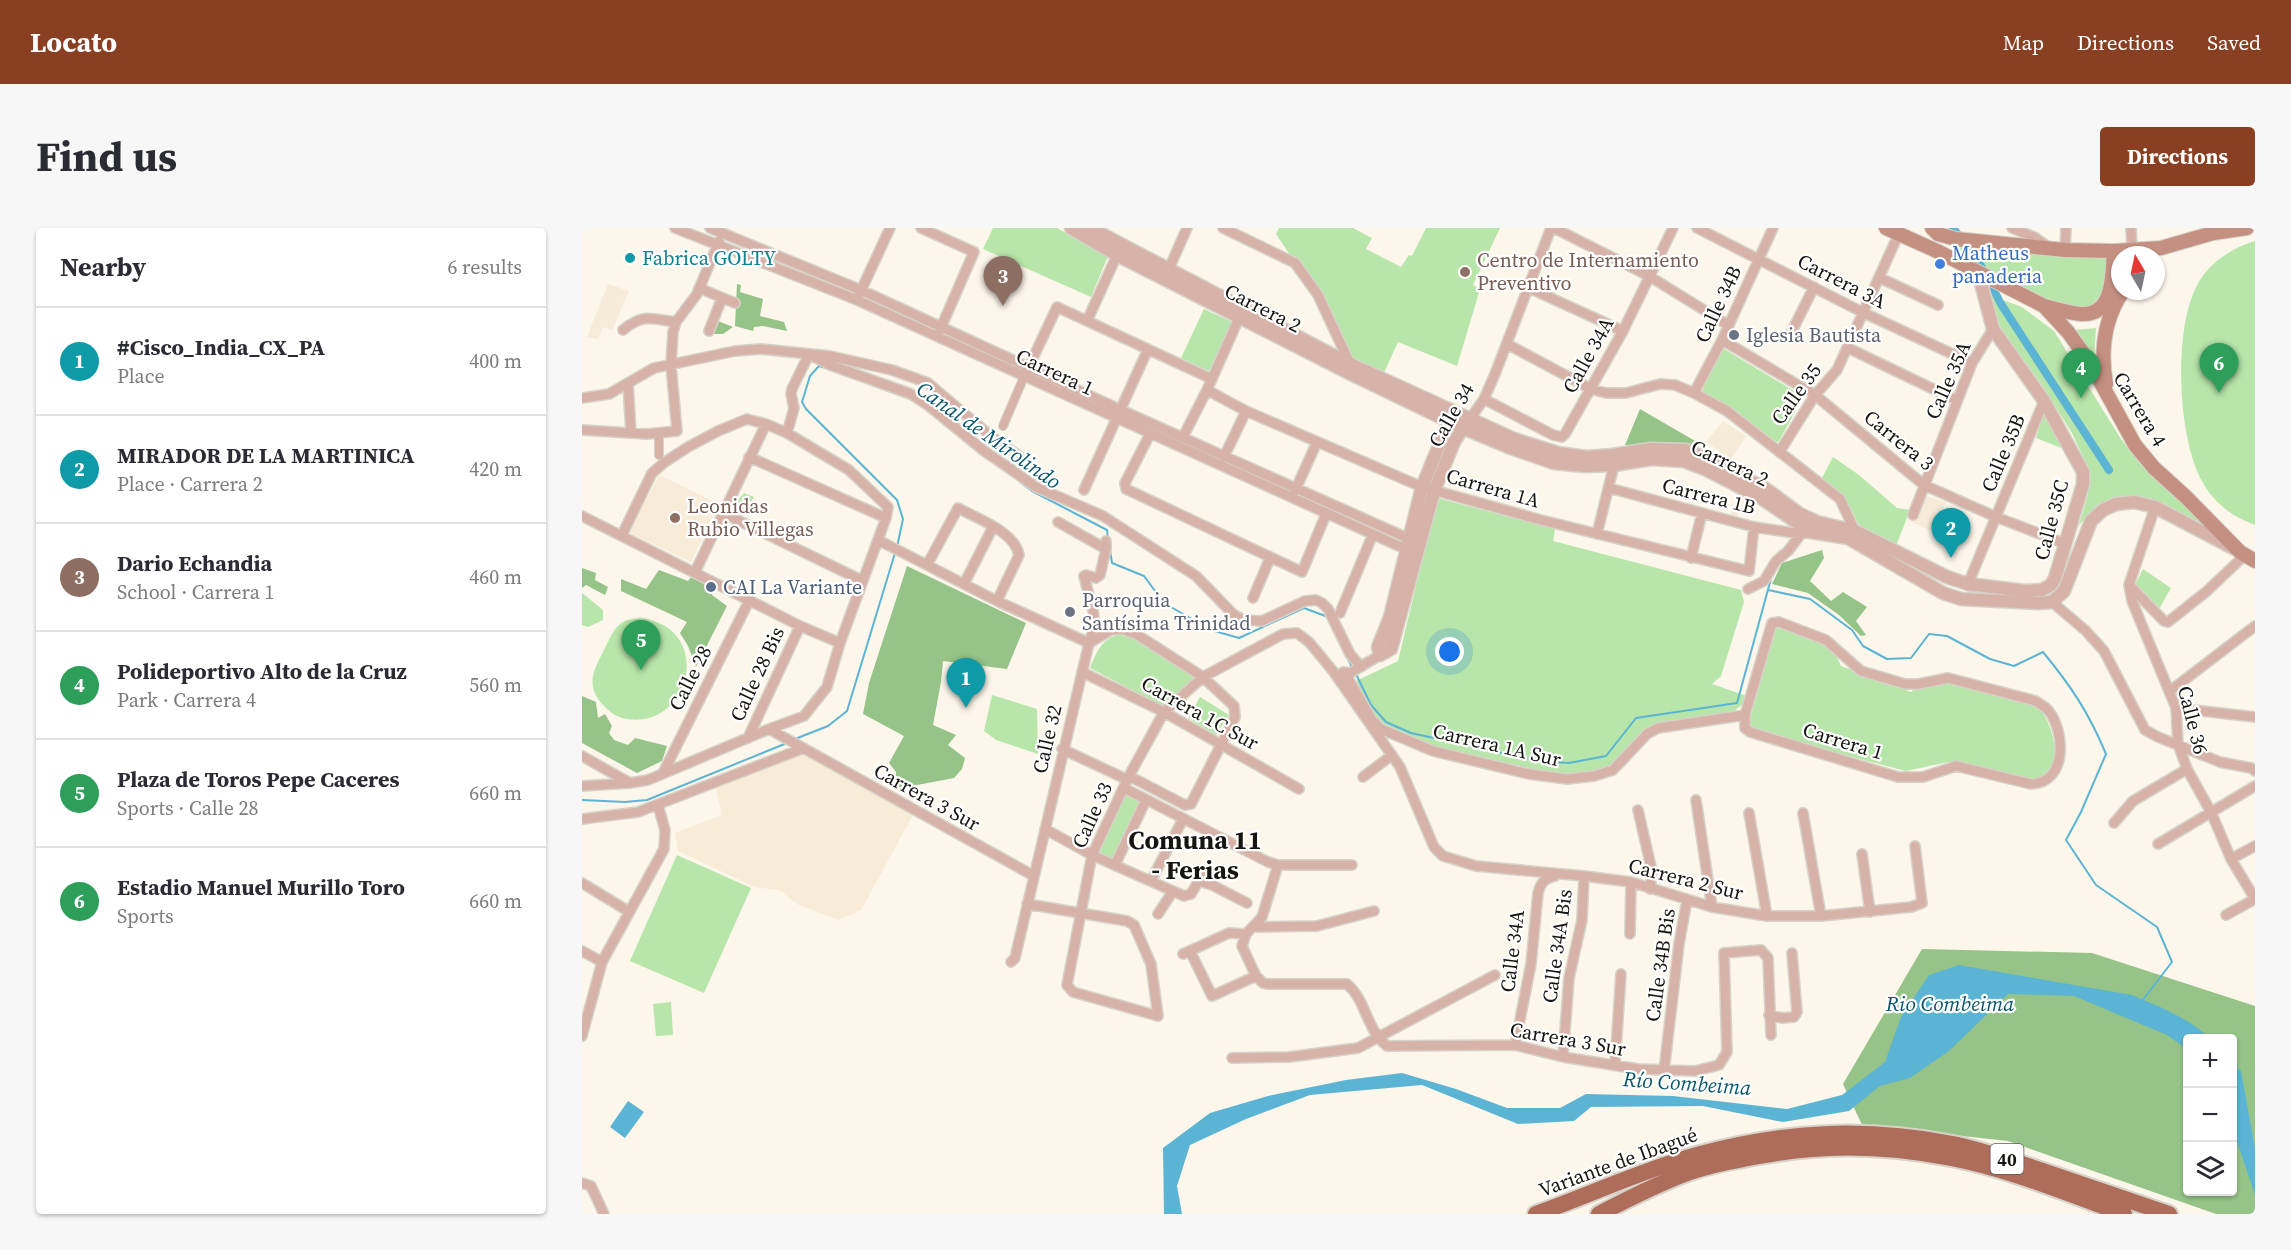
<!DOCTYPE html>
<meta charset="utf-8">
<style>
:root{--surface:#fff;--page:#f7f7f7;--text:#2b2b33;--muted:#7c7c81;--line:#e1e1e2;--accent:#894022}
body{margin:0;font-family:"Source Serif 4",serif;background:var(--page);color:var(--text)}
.controls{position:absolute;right:18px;bottom:18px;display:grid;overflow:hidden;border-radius:6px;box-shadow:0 2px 4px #0004}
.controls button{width:54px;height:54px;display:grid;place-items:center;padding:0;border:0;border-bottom:2px solid var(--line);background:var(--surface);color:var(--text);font:30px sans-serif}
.compass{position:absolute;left:1529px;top:18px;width:54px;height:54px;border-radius:50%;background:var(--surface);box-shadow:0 2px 4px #0004;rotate:351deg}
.you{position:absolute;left:868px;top:424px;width:21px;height:21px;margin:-15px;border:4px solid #fff;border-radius:50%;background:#1a73e8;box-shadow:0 0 0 9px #1a73e833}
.badge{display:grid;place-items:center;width:39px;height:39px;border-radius:50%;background:var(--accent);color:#fff;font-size:20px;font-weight:700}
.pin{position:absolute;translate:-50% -50px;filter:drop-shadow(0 2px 3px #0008)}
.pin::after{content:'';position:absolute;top:32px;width:21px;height:18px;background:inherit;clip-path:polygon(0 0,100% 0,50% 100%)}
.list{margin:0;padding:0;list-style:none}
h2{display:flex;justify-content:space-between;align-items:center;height:78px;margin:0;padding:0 24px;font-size:26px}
h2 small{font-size:20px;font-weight:400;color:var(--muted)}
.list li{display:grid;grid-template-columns:39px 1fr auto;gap:18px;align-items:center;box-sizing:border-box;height:108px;padding:0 24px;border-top:2px solid var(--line)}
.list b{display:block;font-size:22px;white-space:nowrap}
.list p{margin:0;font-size:20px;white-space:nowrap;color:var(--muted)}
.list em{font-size:20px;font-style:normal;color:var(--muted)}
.icon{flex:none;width:33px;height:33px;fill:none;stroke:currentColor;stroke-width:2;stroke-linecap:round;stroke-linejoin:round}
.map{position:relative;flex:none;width:1673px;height:986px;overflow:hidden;border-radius:6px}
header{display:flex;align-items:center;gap:36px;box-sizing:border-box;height:84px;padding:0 30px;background:var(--accent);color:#fff}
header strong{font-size:28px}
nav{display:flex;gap:33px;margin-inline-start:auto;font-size:21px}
.intro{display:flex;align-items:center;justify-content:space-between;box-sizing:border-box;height:144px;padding:0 36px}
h1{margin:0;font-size:42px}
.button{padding:15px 27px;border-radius:6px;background:var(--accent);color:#fff;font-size:21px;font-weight:700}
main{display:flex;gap:36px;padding:0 36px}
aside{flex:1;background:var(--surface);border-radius:6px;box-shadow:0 2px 4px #0004}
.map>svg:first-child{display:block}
.built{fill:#f6ebd9}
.education{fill:#f8ebd7}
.green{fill:#b7e5aa}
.forest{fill:#95c388;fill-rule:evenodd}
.water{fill:#5cb4d4}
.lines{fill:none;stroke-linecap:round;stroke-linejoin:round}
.stream{stroke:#5cb4d4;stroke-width:2}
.canal{stroke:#5cb4d4;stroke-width:8}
.pedestrian-casing{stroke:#d7d2c8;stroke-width:10}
.minor-casing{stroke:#d7d2c8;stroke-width:12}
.tertiary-casing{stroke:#d7d2c8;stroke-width:15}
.secondary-casing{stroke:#d7d2c8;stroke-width:16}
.trunk-casing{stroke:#d7d2c8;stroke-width:20}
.pedestrian{stroke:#d6b2a9;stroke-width:8}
.minor{stroke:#d6b2a9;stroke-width:9}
.tertiary{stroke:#d6b2a9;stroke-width:12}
.secondary{stroke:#c39082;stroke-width:14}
.trunk{stroke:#ae6d5b;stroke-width:16}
.culture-dot{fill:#0f9aa8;stroke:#fff;stroke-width:2}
.shop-dot{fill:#3f7fe0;stroke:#fff;stroke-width:2}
.education-dot{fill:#8d6e63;stroke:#fff;stroke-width:2}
.worship-dot{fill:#6b7280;stroke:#fff;stroke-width:2}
.service-dot{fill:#5c6f8a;stroke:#fff;stroke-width:2}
.labels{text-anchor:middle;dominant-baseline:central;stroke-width:4.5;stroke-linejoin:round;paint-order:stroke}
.shield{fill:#fff;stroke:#5d5b58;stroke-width:1.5}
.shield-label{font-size:18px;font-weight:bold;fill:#171511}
.shop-label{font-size:20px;fill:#366cbe;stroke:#fff;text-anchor:start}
.culture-label{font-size:20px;fill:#0d838f;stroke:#fff;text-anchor:start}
.education-label{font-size:20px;fill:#785e54;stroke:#fff;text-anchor:start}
.street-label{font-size:20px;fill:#171511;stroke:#fff}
.worship-label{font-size:20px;fill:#5b616d;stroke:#fff;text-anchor:start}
.service-label{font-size:20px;fill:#4e5e75;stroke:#fff;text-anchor:start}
.water-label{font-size:21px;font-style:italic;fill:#07556b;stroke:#fff}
.district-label{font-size:26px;font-weight:bold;fill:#171511;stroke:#fff}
</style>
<header>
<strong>Locato</strong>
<nav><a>Map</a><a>Directions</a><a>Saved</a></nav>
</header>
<div class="intro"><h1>Find us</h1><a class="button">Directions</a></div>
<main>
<aside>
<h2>Nearby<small>6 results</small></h2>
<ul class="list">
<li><span class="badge" style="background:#0f9aa8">1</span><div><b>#Cisco_India_CX_PA</b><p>Place</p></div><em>400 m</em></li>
<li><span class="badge" style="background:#0f9aa8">2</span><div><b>MIRADOR DE LA MARTINICA</b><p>Place · Carrera 2</p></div><em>420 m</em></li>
<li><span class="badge" style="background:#8d6e63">3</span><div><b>Dario Echandia</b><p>School · Carrera 1</p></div><em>460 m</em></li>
<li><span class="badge" style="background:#2e9e5b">4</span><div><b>Polideportivo Alto de la Cruz</b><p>Park · Carrera 4</p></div><em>560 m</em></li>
<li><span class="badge" style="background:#2e9e5b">5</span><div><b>Plaza de Toros Pepe Caceres</b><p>Sports · Calle 28</p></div><em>660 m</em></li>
<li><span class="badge" style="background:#2e9e5b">6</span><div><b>Estadio Manuel Murillo Toro</b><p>Sports</p></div><em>660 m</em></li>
</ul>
</aside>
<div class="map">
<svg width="1673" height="986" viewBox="0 0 1673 986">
<rect width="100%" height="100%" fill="#fcf6eb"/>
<path class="built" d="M26,56L47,63L30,102L21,99L16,111L5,109Z
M1141,193L1164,208L1149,231L1124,214Z
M1156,266L1164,268L1155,289L1148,288Z
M1342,267L1364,274L1351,304L1329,294Z"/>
<path class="education" d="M77,247L137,276L109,334L48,305Z
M222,525L332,585L279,682L256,692L217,677L197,662L173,659L96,623L93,605L140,587L134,560Z"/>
<path class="green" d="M411,0H475L526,28L509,69L401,21Z
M697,0H771L790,10L784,21L819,39L827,27L830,28L844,0H918L891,57L898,61L875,138L816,114L802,145L770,131L716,39L694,6Z
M1673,13V297C1651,289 1633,276 1621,255C1595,211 1590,96 1618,52C1630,33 1652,19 1673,13Z
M1376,19L1525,29V53L1517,75L1500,81L1465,73L1375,24L1374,22Z
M1407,67L1440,79L1472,103L1539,211L1559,237L1585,260L1620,295C1572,273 1539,247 1497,297L1506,266L1507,242L1490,205L1457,153L1422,105L1413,89Z
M622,81L650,94L627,143L599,130Z
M1514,100L1512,131L1493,102Z
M1142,121L1219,167L1220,171L1197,213L1194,214L1149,179L1120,163L1139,122Z
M1462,183L1482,221L1454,210Z
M1251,229L1277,247L1315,280L1328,282L1314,318L1277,297L1262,268L1240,250Z
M162,265L172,269L164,282H156V272Z
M855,270L973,301L971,313L1159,362L1162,374L1139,448L1130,456L1165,468L1162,475L1151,484L1077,494L1060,503L1027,539L985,548L852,520L800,499L772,454L816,433Z
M1561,341L1589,360L1577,381L1552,359Z
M0,365L21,382V392L6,399L0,397Z
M59,390C133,400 109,501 45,491C36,490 29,485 22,478C2,457 12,442 23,420C28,411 31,400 41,394C46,391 53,391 59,390Z
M1199,398C1221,407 1251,413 1259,438L1329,464L1335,459L1366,453L1454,476C1475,498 1486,554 1443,554L1366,534L1324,543L1170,503L1166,499L1192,400Z
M537,406H546L616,450L583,479L508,440C516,422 518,413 537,406Z
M410,467L455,481L456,526L414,512L402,503Z
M618,469L647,487L634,507L606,490Z
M542,560L564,572L533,637L510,627Z
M95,627L169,660L122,765L48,733Z
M89,774L91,807L74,808L71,776Z"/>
<path class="forest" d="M155,56L159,57L158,64L181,71L178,88L202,94L205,103L181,98L172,99L171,103L153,98Z
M136,93L151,99L141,106H131Z
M1058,181L1120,217H1043Z
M1240,322L1242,330L1228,353L1249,373L1261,364L1285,379L1274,393L1284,407L1279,408L1257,387L1226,365L1190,356L1200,335Z
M325,338L444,395L425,441L361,433L359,454L351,497L374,507L366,517L383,530L380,541L372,550L314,561V544L307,535L322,508L281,486L287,455Z
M0,340L14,345L13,352L26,359L23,367L4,357L0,360Z
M77,342L106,353L111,347L134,359L130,367L145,378L114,439L106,418L98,405L105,394L39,363V351L64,361Z
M0,468L14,474L16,490L23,486L30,498L27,505L32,512L46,517L53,510L85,518L80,533L55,545L0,515Z
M1340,721L1510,725L1673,778V986H1634L1426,913L1280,897L1261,856ZM1606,810H1650V964H1606Z"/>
<path class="water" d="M1377,737L1550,767C1576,778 1607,790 1627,810H1606L1605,821L1585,807L1492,768L1426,766L1367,823L1328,850L1298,858L1267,883L1201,894L1121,878L1009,879L992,893L936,896L840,857L728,867L664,891L608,917L595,958L600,986H582L581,920L628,885L686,868L764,852L820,845L874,861L925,880H978L1004,866L1091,868L1205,881L1260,867L1303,834L1319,789L1347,747Z
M1650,835L1659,843L1673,920V967L1651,902Z
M46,873L62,884L43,910L28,899Z"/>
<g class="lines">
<path class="stream" d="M247,141L237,138L228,148L220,174L224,181L315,272L321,291L315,319
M263,147L331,172
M341,179L350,186
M438,254L450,263L525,302L526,311
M528,322L530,335L562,348L582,375L629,402L657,410L722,380L746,389
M1186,362L1228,371L1270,402L1281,418L1305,431L1329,430L1347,406L1365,408L1408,431L1432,438L1461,424C1489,458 1507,485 1524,526L1499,584L1484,612L1514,657L1575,699L1590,734L1560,773
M764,427L771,441
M774,446L789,477L804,494L829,505L957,533L987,535L1024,528L1054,490L1155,475L1190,347
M213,511L246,498L265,483L313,325
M0,572L43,574L65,572L205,515"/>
<path class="canal" d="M1371,0L1396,32L1419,76L1527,242"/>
<g class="pedestrian-casing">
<path id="pedestrian" d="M421,198L442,149
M77,227V206"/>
</g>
<g class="minor-casing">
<path id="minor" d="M93,0L275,72L830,324
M128,0L279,62L539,182L832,313
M339,0L392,24L357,104
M641,0L713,35L736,67L768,136
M972,0L1067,48L1146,97
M1115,0L1282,85L1390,135
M1430,0L1452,9L1465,18
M1549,0L1550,22
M1483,22L1484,0
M586,43L605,0
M1298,50L1356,77
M117,60L153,75
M947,60L1041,103
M277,67L308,0
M505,93L535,27
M41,102C62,85 69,91 94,94
M127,103L140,70
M1208,107L1232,59
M1140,112L1233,167L1342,257L1414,289L1484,316
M925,116L1009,161L1024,165H1044L1078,156L1093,157L1112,165L1145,183L1258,271L1273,303
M1266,120L1374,172
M444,145L475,79L630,151
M46,155L49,205
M625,162L664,183L840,259L959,292L1167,343L1172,299
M1112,165L1140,112L1191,0
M0,170L27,166L72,140L153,123L179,121L248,128L310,142L346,155L404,204L438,229
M902,171L971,207L980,209L983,206L1041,103L1091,0
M888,191L902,171L913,146L969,0
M0,202L65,206L95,203L89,137L91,104L94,94L115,66L137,13
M205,205L212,180L209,166L210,161L227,126L248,137L329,166L347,178L401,222L454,259L521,288L614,348L651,386L661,392L680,393L723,373L734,372L740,375L746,381L768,426L779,439
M568,206L543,255L544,261L720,344L744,286
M601,209L625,162L657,90
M1198,223L1233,167L1255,142L1318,3
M167,229L304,290
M642,229L664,183
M1027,260L1172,299L1219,306L1229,304
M502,262L566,121
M712,265L735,214
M1573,279L1547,357L1550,373L1594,480L1596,516L1605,541L1629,584L1649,631L1673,671
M141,285L281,353
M1331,287L1390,135L1411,101
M0,288L218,398L258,415
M476,294L524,321
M1015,306L1032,237
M40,307L70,245L83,234L106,219L136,203L165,191L184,196L205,205L267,242L306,279L304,290L258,415L245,459L222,488L187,501
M296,312L415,373L507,415L529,402L540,401L554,406L621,449L652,478L653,489L609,576L603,577L547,548
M1109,330L1120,285
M345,337L376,280C396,291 432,303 437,327L415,373
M113,344L184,196
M382,356L411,299
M1386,356L1462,173
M1547,357L1582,393L1586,394L1625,363L1663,327
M1166,361L1182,353L1194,333L1206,323L1219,306
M671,370L688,330
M1470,374L1504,403L1522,423L1563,502L1576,509L1638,534L1669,540L1673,543
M758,385L791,306
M500,444L582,484L717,561
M761,444L768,445L798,427
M763,445L790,492L799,501L851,523L947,546L985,551L1012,548L1031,542L1065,506L1076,500L1163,487V500L1168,504L1316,549H1341L1374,538L1449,556C1485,555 1484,504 1466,482C1463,479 1458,476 1454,473L1366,450L1337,456H1323L1279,443L1244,412L1197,394L1190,395L1163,487
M1588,463L1673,398
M1594,480L1673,489
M166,510L218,398
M480,521L546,552
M0,528L48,555L66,552L187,501L452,648
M81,545L168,371
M781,549L810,527
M0,558L48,555
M542,560L686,634L696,637H770
M1114,572L1130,679
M1056,582L1070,643L1068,661
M1167,585L1185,688
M1221,585L1239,688
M0,591L56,584L222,520
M1532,595L1551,573L1605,541
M463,601L510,627L602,668L609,666L622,644
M1576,616L1673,558
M1280,626L1288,684
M1649,631L1673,618
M533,637L564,572
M696,637L680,689L664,706L660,718L674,748L681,755L686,756H765C784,772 784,801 805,818L933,817L981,829L1056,841L1113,843L1137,837L1145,824L1142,725L1179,722L1186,730L1189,807
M569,653L601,591
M616,653L630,657L665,675
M0,655L46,683
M445,676L545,693L552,697L569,736L576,788L491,764L485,757L510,627L547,548L582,484L621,449L701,406L715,405L727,414L751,443L818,539L852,619L861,628L894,638L1002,648L1049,654L1130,679L1185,688H1239L1329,679L1340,675L1333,618
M576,686L591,663
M1644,687L1673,671
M673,699L735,698L792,683
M1048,706L1049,654
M0,723L20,734
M608,723L630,768L674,748
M601,726L647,705L664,706
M429,734L433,730L507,415C518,386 508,376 502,348L504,347L514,350L518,347L524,321V313
M1187,787L1200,790L1212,789L1215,784L1210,725
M0,808L20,734L82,621L83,602L76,577
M933,817L949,736L956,665C959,654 962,651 973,648
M981,829L987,750L1000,692L1002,648
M650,830L707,829L776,820L913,747
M1033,836L1039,746
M1082,843L1097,716L1105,672
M0,955L9,958L22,986"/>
</g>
<g class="tertiary-casing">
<path id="tertiary" d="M489,0L535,27L769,146L881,200L929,220L972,235L1003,238L1032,237L1069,231L1102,233L1125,242L1179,270L1229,304L1266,310L1361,365L1379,371L1456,375L1470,374L1482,363L1509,293L1521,282L1534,276L1552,274L1573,279L1651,320
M508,0L768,136L932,211L976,225L1004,229L1031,227L1069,221L1104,222L1130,233L1184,261L1218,286L1235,294L1273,303L1365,349L1386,356L1443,363L1460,362L1469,357L1473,350L1501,256V244L1462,173L1411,101L1396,44
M869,188L840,259L808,389L796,419L798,427L809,421L852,263L872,214L885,194"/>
</g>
<g class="secondary-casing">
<path id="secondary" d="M1304,0L1357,24L1462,78L1486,104L1507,133L1553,217L1572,240L1604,269L1658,324L1673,333
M1350,0L1356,6L1374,11L1483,22L1532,23L1579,20L1631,5L1665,0
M1462,78C1474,81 1487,85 1499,86C1533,88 1530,45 1532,23
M1524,156C1518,122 1522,91 1541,63"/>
</g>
<g class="trunk-casing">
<path id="trunk" d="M954,986C1008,967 1060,942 1115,927C1203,903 1282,899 1371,916C1401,922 1430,933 1458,942C1501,957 1544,971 1587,986
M1017,986C1046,971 1077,955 1108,944C1125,938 1144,934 1161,931C1234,916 1296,916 1369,930C1427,941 1487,966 1542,986"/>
</g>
<use href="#pedestrian" class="pedestrian"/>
<use href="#minor" class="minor"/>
<use href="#tertiary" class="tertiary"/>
<use href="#secondary" class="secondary"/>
<use href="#trunk" class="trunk"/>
</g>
<circle class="culture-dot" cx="48" cy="30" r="6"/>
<circle class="shop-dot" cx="1358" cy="36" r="6"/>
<g class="education-dot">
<circle cx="883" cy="44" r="6"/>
<circle cx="93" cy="290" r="6"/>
</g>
<g class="worship-dot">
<circle cx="1152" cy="107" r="6"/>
<circle cx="488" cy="384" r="6"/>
</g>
<circle class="service-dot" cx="129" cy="359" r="6"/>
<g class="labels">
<rect class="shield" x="1408.5" y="916" width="33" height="30" rx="4.5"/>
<g class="shield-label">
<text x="1425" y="931">40</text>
</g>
<g class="shop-label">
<text x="1370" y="25">Matheus<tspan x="1370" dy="23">panaderia</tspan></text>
</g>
<g class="culture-label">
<text x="60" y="30">Fabrica GOLTY</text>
</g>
<g class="education-label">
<text x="895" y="32">Centro de Internamiento<tspan x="895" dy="23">Preventivo</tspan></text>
<text x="105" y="278">Leonidas<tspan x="105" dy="23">Rubio Villegas</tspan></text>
</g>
<g class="street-label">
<text transform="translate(1260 53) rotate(27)">Carrera 3A</text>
<text transform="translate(1136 76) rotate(-65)">Calle 34B</text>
<text transform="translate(681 80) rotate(27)">Carrera 2</text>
<text transform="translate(1006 127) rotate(-61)">Calle 34A</text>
<text transform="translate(473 144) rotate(25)">Carrera 1</text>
<text transform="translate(1366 152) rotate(-66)">Calle 35A</text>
<text transform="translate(1214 166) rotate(-54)">Calle 35</text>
<text transform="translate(1558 181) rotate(59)">Carrera 4</text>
<text transform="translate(869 187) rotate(-60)">Calle 34</text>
<text transform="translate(1317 212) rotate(39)">Carrera 3</text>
<text transform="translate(1421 225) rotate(-67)">Calle 35B</text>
<text transform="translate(1148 235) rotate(25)">Carrera 2</text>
<text transform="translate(911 260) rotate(16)">Carrera 1A</text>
<text transform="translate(1127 268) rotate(14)">Carrera 1B</text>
<text transform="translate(1469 292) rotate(-75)">Calle 35C</text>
<text transform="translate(175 446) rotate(-65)">Calle 28 Bis</text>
<text transform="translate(108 450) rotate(-63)">Calle 28</text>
<text transform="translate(618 485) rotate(29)">Carrera 1C Sur</text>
<text transform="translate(1611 492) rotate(76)">Calle 36</text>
<text transform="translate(465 511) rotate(-77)">Calle 32</text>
<text transform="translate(1261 513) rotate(17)">Carrera 1</text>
<text transform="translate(915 517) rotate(13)">Carrera 1A Sur</text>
<text transform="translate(345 569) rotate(29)">Carrera 3 Sur</text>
<text transform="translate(510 587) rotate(-66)">Calle 33</text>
<text transform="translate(1104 651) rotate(14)">Carrera 2 Sur</text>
<text transform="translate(975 718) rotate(-82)">Calle 34A Bis</text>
<text transform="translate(930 723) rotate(-83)">Calle 34A</text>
<text transform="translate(1078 737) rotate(-82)">Calle 34B Bis</text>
<text transform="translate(986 811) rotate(10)">Carrera 3 Sur</text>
<text transform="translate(1036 934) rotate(-20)">Variante de Ibagué</text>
</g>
<g class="worship-label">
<text x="1164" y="107">Iglesia Bautista</text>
<text x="500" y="372">Parroquia<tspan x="500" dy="23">Santísima Trinidad</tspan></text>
</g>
<g class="service-label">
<text x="141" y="359">CAI La Variante</text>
</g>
<g class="water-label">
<text transform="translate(407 207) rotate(35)">Canal de Mirolindo</text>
<text x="1368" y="775">Rio Combeima</text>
<text transform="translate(1105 855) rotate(4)">Río Combeima</text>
</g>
<g class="district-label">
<text x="613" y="612">Comuna 11<tspan x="613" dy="30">- Ferias</tspan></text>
</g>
</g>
</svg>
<div class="controls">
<button>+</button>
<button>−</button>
<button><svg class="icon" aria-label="layers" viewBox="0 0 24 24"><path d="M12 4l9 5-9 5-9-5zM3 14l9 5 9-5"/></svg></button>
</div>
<svg class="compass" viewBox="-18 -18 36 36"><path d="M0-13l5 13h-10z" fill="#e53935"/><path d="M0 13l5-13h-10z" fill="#7c7c81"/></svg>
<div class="you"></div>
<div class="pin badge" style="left:384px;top:480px;background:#0f9aa8">1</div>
<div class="pin badge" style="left:1369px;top:330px;background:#0f9aa8">2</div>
<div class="pin badge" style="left:421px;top:78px;background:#8d6e63">3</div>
<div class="pin badge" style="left:1499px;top:170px;background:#2e9e5b">4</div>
<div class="pin badge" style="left:59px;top:442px;background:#2e9e5b">5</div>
<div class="pin badge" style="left:1637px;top:165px;background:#2e9e5b">6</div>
</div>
</main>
